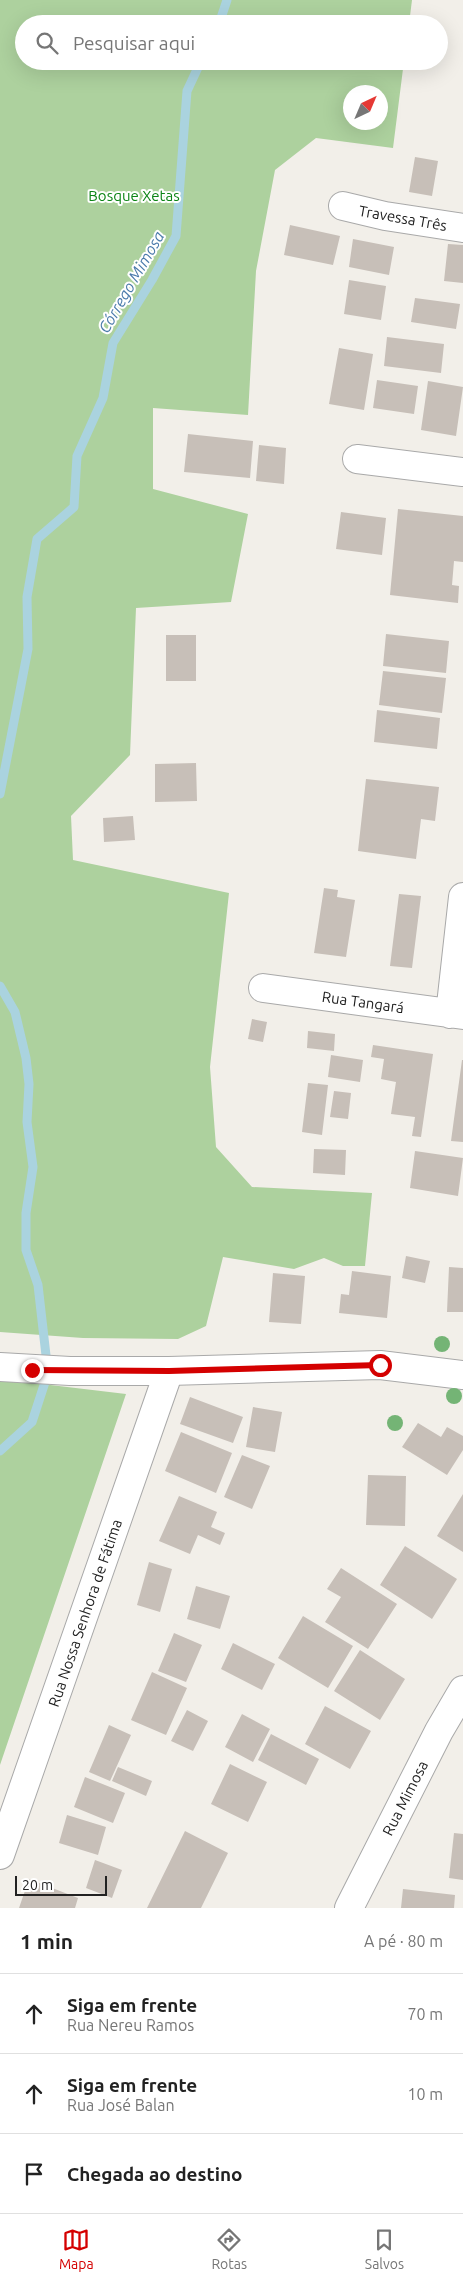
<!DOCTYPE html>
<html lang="pt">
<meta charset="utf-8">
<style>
:root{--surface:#fff;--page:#f2f2f2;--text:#222;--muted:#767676;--line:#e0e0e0;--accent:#d40000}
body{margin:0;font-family:Ubuntu,sans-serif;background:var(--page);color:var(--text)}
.compass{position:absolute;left:343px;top:85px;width:45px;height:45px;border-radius:50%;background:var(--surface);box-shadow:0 5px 20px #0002;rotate:44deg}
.scale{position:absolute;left:15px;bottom:12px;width:92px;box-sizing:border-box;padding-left:5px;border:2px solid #222;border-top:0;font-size:14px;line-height:18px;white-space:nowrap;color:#222;-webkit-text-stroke:4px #fff;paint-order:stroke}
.stop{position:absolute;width:15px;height:15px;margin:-11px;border:4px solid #d40000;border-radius:50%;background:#fff}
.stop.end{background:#d40000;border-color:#fff;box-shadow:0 1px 5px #0008}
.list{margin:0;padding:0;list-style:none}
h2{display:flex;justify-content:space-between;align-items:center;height:65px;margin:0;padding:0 20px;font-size:21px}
h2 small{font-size:16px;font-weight:400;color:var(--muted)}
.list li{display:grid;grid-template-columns:32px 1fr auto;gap:15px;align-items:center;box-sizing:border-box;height:80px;padding:0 20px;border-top:1px solid var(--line)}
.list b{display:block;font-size:19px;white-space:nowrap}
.list p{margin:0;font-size:16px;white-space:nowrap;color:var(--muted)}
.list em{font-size:16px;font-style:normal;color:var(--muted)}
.icon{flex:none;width:28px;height:28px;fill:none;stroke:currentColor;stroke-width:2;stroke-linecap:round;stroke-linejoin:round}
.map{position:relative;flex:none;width:463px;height:1908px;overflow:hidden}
.search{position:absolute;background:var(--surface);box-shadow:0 5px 20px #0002;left:15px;right:15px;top:15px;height:55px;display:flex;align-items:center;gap:12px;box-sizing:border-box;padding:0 18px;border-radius:28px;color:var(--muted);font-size:19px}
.sheet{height:305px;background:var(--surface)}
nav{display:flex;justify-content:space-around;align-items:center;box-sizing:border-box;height:70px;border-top:1px solid var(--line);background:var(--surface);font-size:14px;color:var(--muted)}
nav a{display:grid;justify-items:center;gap:2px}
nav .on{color:var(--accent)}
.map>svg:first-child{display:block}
.forest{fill:#add19e;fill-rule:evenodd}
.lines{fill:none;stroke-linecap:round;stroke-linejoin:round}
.stream{stroke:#aad3df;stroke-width:9}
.building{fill:#c7bfb8}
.minor-casing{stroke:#a9a9a9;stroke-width:30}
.tertiary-casing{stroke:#a9a9a9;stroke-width:30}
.minor{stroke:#fff;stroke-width:28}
.tertiary{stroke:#fff;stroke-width:28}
.tree{fill:#74b475}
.route{stroke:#d40000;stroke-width:6}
.labels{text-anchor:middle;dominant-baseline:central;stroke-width:4;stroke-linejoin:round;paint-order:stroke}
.park-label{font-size:15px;fill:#0c8416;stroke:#fff}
.street-label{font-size:15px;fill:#222;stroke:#fff}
.water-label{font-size:16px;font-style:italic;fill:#4a7aab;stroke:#fff}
</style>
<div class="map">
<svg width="463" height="1908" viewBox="0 0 463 1908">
<rect width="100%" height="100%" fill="#f2efe9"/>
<path class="forest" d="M0,0H412L409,24H24V61H404L393,148L316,138L275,170L256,271L248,415L153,408V489L248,514L231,602L136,608L130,755L71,816L73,860L229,893L210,1067L216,1147L252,1187L372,1193L365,1266H343L324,1258L294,1269L223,1257L206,1326L178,1339L83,1338L0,1332ZM350,92H380V122H350Z
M0,1379L126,1394L0,1765Z"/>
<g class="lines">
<path class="stream" d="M219,24L227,0
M0,794L28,649L27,597L37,539L74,507L77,456L103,398L113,343L152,280L176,236L187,91L201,61
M0,986L15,1012L26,1058L29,1084L27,1122L33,1167L26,1213V1250L38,1285L48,1373L32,1422L0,1451"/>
</g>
<path class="building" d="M415,157L438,161L432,196L409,192Z
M290,225L340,236L333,265L284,255Z
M353,239L394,247L389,275L349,267Z
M448,244L463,245V283L444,281Z
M349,280L386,286L381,320L344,314Z
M415,298L460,304L456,329L411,322Z
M387,337L444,344L441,373L384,366Z
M339,348L373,354L364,410L329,404Z
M377,380L418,386L414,414L373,408Z
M428,381L463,387L456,436L421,430Z
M188,434L253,441L250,478L184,472Z
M259,445L286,448L284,484L256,481Z
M398,509L463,516V562L454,561L452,585L459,586L458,603L390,595Z
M341,512L386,518L382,555L336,549Z
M386,634L449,641L446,673L383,666Z
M166,635H196V681H166Z
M383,671L446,678L442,713L379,705Z
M377,710L440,718L437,749L374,742Z
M196,763L197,801L155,802V764Z
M366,779L439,787L435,821L421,819L416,859L358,851Z
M133,816L135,840L104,842L103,818Z
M324,888L338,890L337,897L355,900L346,957L314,953Z
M399,894L421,896L412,968L390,966Z
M252,1019L267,1022L263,1042L248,1039Z
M308,1031L335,1034L334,1051L307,1048Z
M373,1045L433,1054L421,1137L412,1136L415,1117L391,1114L396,1082L381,1079L384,1059L371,1057Z
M331,1055L363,1060L360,1082L328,1077Z
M462,1060H463V1142L451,1141Z
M308,1083L328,1085L322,1135L302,1132Z
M334,1091L351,1093L348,1119L330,1117Z
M314,1149L346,1150L345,1175L313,1173Z
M415,1151L463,1158L458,1196L410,1188Z
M406,1256L430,1261L425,1283L402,1278Z
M449,1267L463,1268V1312H447Z
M352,1271L391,1276L387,1318L339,1313L341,1294L349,1295Z
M273,1273L305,1276L301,1324L269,1322Z
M190,1397L243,1417L233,1443L180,1424Z
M253,1407L282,1412L275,1452L246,1447Z
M418,1423L441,1437L447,1427L463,1436V1450L447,1475L402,1447Z
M181,1432L232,1453L216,1493L165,1471Z
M242,1455L270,1466L252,1509L224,1497Z
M368,1475L406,1476L405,1526L366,1525Z
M463,1494V1552L437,1536Z
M179,1496L217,1512L211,1527L225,1533L220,1545L198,1535L190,1554L159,1541Z
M405,1546L457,1579L432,1619L380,1585Z
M149,1562L172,1569L160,1612L137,1605Z
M341,1568L397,1604L368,1649L325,1622L341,1597L327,1589Z
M196,1586L230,1596L220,1629L187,1619Z
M303,1616L353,1646L328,1688L278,1658Z
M174,1633L202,1645L186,1682L158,1671Z
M233,1643L275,1664L262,1690L221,1669Z
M360,1650L405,1679L380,1720L334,1691Z
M152,1672L187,1688L166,1735L131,1720Z
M325,1706L371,1731L350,1769L305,1744Z
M187,1710L208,1721L193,1751L171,1741Z
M242,1714L270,1729L253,1762L225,1747Z
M109,1725L131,1735L110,1781L89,1772Z
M271,1734L319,1759L306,1785L258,1760Z
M230,1764L267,1782L248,1822L211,1804Z
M118,1767L152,1781L146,1796L112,1781Z
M85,1777L125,1793L113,1823L74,1807Z
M67,1815L106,1827L98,1855L59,1843Z
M185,1831L228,1853L201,1908H147Z
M454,1833L463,1834V1880L449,1878Z
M95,1860L122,1870L112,1898L86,1888Z
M29,1879L78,1898L75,1908H19Z
M403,1889L455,1895L454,1908H401Z"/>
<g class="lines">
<g class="minor-casing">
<path id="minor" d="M343,206L385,216L463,228
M357,459L463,472
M263,988L463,1015
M450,1014L463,897
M0,1367L70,1371H169L0,1855
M349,1908L439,1731L463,1690"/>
</g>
<g class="tertiary-casing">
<path id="tertiary" d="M169,1371L380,1365L463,1375"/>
</g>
<use href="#minor" class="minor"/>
<use href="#tertiary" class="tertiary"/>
</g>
<g class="tree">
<circle cx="442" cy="1344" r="8"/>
<circle cx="454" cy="1396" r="8"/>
<circle cx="395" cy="1423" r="8"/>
</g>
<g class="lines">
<path class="route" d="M32,1370L169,1371L380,1365"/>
</g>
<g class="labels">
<g class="park-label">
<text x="134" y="195">Bosque Xetas</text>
</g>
<g class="street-label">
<text transform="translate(403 218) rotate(10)">Travessa Três</text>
<text transform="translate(363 1002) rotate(8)">Rua Tangará</text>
<text transform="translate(85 1613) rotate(-71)">Rua Nossa Senhora de Fátima</text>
<text transform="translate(405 1798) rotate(-63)">Rua Mimosa</text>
</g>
<g class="water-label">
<text transform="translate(131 282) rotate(-60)">Córrego Mimosa</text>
</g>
</g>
</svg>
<svg class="compass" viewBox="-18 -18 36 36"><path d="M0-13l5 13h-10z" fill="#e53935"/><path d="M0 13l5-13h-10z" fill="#767676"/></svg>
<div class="scale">20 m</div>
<div class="stop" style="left:380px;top:1365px"></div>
<div class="stop end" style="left:32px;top:1370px"></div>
<div class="search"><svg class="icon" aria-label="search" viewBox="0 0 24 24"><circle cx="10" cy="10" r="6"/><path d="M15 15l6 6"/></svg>Pesquisar aqui</div>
</div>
<section class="sheet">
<h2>1 min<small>A pé · 80 m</small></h2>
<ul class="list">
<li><svg class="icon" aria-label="ahead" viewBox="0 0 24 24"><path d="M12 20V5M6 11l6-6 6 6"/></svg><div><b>Siga em frente</b><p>Rua Nereu Ramos</p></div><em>70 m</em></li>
<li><svg class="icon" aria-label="ahead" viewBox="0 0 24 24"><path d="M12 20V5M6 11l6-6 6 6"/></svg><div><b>Siga em frente</b><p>Rua José Balan</p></div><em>10 m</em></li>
<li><svg class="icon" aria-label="arrive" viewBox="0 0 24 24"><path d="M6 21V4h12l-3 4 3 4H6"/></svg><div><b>Chegada ao destino</b></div></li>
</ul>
</section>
<nav>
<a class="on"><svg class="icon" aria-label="map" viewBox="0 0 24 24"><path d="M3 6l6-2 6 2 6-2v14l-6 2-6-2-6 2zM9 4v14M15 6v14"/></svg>Mapa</a>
<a><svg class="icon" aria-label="directions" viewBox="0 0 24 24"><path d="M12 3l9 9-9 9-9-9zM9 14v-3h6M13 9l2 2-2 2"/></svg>Rotas</a>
<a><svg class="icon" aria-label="saved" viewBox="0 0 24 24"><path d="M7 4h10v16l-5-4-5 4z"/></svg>Salvos</a>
</nav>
